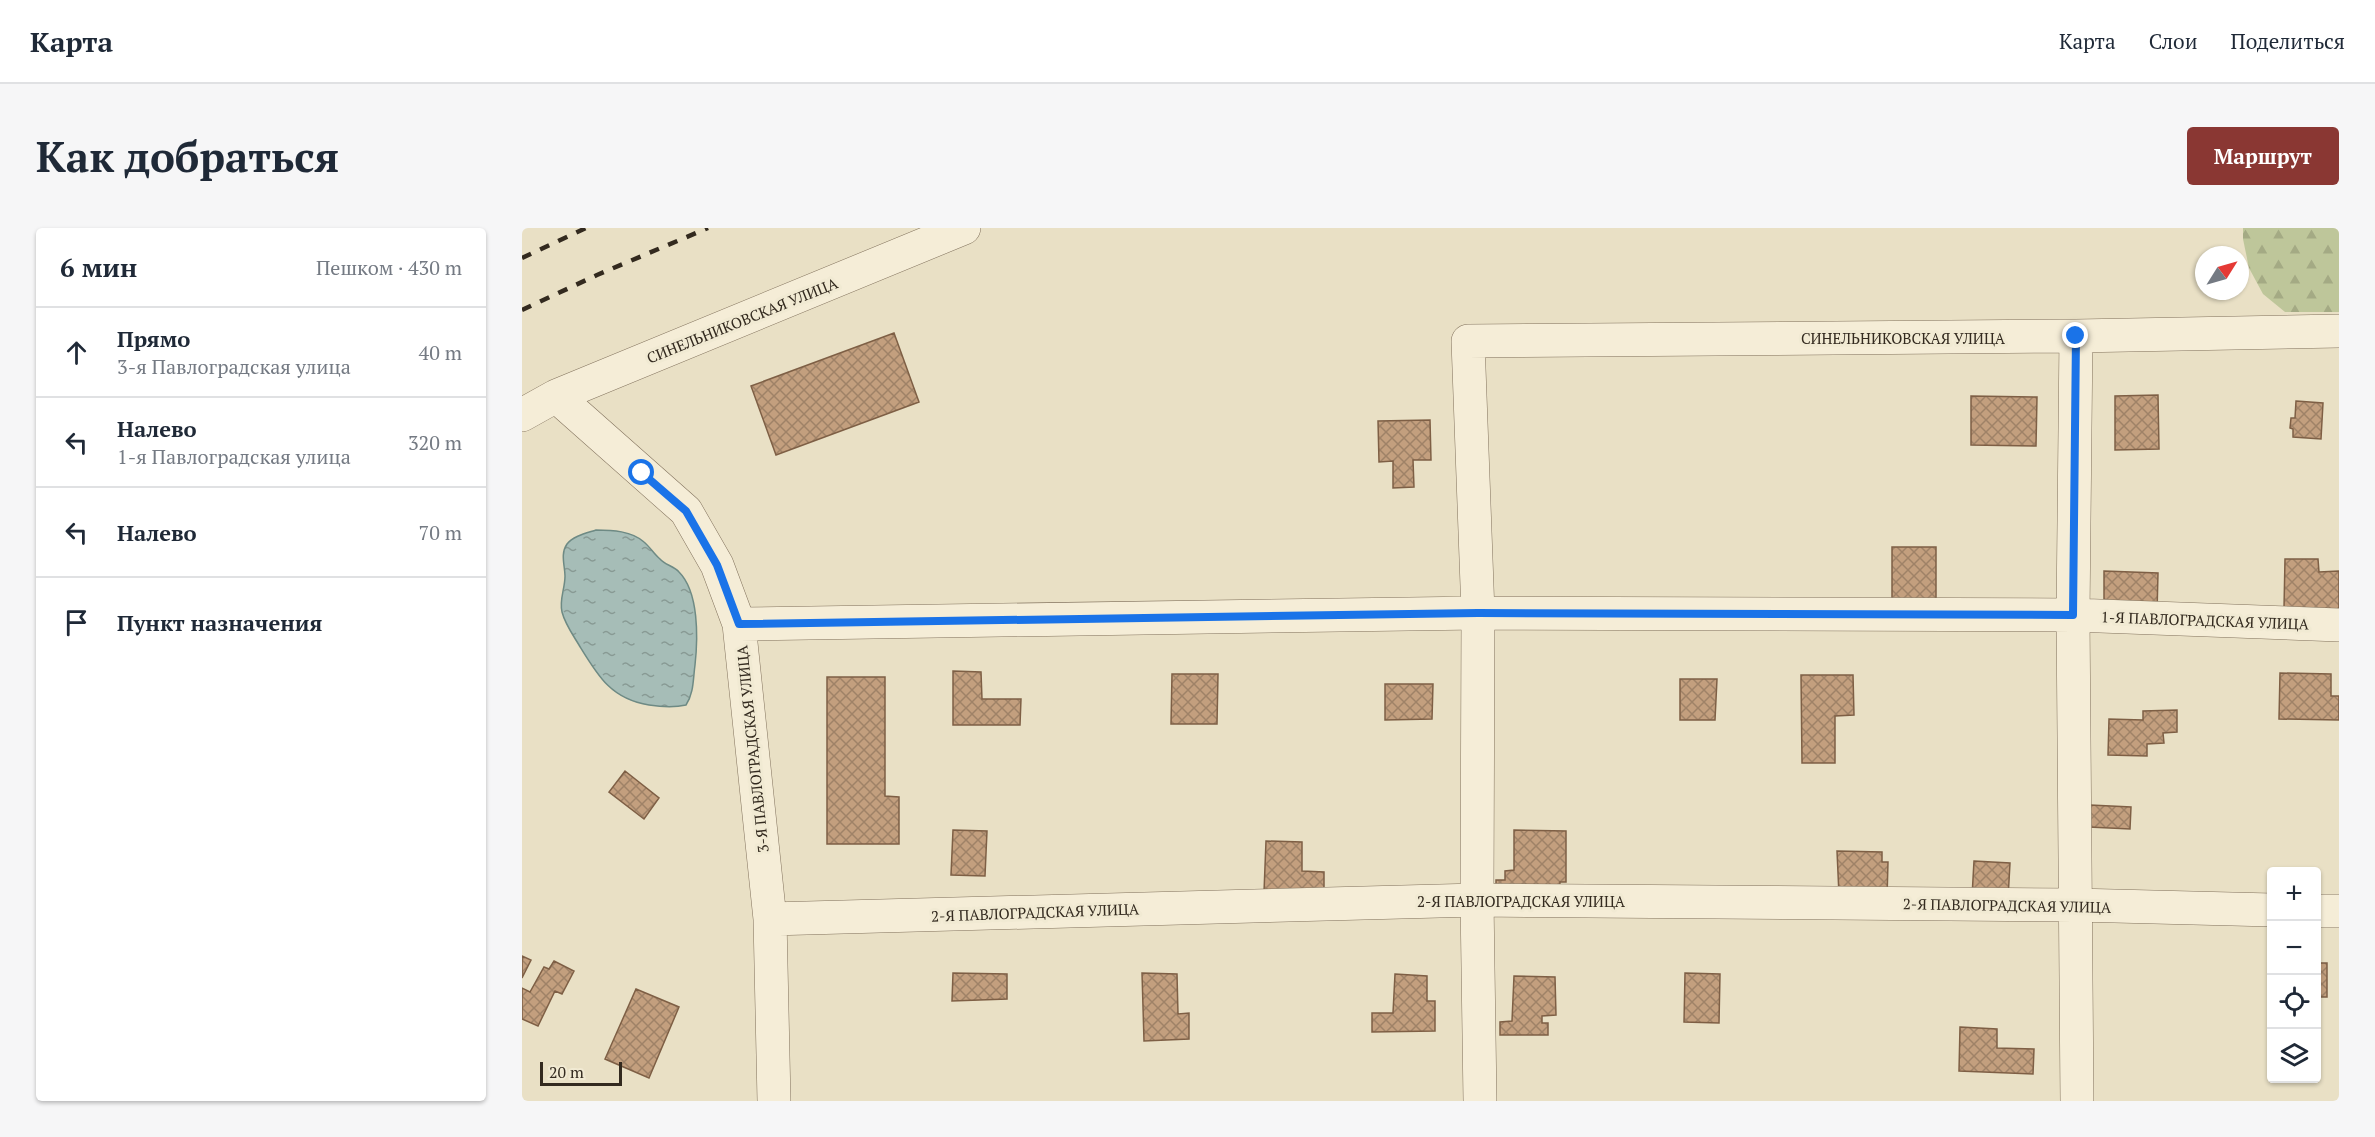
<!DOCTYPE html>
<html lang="ru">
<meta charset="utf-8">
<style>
:root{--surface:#fff;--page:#f6f6f7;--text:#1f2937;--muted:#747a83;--line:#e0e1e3;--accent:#8a3733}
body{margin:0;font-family:"PT Serif",serif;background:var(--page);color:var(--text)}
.controls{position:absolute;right:18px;bottom:18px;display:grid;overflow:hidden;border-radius:6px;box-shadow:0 2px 4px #0004}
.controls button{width:54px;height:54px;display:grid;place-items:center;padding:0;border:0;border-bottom:2px solid var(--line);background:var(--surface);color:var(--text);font:30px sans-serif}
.compass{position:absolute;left:1673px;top:18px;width:54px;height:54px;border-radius:50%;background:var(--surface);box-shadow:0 2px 4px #0004;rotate:53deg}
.scale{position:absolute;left:18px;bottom:15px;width:82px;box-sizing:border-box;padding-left:6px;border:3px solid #332a1f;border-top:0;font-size:16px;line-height:21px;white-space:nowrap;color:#332a1f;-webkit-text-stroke:4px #f1ead3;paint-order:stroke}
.stop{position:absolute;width:18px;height:18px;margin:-14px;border:4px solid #1a73e8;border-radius:50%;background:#fff}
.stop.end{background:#1a73e8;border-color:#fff;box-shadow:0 2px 6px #0008}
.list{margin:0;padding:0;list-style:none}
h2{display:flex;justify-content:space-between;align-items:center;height:78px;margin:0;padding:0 24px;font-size:26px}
h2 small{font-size:20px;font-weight:400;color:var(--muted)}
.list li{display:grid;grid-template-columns:39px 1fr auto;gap:18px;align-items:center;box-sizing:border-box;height:90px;padding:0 24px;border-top:2px solid var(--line)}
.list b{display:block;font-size:22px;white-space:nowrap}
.list p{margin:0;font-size:20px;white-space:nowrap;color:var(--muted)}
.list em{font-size:20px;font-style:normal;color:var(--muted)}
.icon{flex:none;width:33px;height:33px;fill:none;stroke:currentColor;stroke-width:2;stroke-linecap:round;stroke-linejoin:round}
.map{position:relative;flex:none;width:1817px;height:873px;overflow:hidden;border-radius:6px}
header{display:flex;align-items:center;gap:36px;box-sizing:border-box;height:84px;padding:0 30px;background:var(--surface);border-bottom:2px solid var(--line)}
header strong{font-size:28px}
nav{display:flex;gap:33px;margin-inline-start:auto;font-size:21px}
.intro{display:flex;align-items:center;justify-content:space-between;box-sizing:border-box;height:144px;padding:0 36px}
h1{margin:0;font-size:42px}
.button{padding:15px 27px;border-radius:6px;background:var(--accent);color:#fff;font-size:21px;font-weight:700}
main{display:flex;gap:36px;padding:0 36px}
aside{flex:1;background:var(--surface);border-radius:6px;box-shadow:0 2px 4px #0004}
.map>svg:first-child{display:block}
.forest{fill:url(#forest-firs)}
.water{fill:url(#water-ripples);stroke:#6e8a84;stroke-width:1.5}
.building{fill:url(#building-cross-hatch);stroke:#7e5f45;stroke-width:1.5}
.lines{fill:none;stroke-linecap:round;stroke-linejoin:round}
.minor-casing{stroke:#82725d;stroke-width:34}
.minor{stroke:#f5edd7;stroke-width:33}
.rail{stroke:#332a1f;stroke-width:4.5;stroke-dasharray:10 10;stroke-linecap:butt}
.route{stroke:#1a73e8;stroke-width:8}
.labels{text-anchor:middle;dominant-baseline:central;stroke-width:6;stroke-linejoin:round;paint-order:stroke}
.street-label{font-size:15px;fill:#332a1f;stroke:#f1ead3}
</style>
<header>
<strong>Карта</strong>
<nav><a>Карта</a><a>Слои</a><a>Поделиться</a></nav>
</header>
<div class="intro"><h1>Как добраться</h1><a class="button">Маршрут</a></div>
<main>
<aside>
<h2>6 мин<small>Пешком · 430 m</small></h2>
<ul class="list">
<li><svg class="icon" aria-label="ahead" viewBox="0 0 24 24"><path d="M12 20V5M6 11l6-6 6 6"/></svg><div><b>Прямо</b><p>3-я Павлоградская улица</p></div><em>40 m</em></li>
<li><svg class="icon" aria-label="left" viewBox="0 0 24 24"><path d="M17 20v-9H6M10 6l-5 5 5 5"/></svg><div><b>Налево</b><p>1-я Павлоградская улица</p></div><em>320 m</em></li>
<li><svg class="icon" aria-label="left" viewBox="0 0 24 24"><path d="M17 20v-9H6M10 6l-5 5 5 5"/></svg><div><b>Налево</b></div><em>70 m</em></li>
<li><svg class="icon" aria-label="arrive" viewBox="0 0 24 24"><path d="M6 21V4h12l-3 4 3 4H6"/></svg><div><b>Пункт назначения</b></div></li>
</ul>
</aside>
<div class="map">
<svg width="1817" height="873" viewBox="0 0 1817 873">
<defs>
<pattern id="forest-firs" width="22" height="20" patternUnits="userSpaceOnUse" patternTransform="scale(1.5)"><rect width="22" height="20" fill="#bec69a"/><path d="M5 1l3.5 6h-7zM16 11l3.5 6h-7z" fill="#a4aa84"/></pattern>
<pattern id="water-ripples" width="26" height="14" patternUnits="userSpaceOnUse" patternTransform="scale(1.5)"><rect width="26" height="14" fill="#a6bdb7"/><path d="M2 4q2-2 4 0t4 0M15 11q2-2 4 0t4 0" fill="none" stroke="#889a94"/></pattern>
<pattern id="building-cross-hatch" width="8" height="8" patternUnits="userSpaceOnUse" patternTransform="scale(1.5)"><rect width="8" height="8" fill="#c39f7e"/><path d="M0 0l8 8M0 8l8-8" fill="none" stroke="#9f8267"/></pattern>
</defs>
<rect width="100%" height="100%" fill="#e9e0c5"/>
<path class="forest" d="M1721,0H1817V84H1763L1741,66L1727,40L1721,11Z"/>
<path class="water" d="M74,302C90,302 110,303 122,314C128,319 132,326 138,331C143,337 152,338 157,344C177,364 176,410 173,437C171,451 172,465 164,477C151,480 140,479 127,477C89,471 76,448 57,417C51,407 43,396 40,384C37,372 43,361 43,348C43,338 38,326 45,316C51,308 65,305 74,302Z"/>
<path class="building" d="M372,105L397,174L254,227L229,158Z
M1636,167L1637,221L1593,222V168Z
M1449,168L1515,169L1514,218L1449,217Z
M1774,173L1801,175L1799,211L1771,209V201L1768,200L1769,190H1773Z
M908,192L909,232H891L892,259L871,260V233L857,234L856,193Z
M1370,319H1414V381H1370Z
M1763,331H1796L1797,344L1817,343V381L1762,380Z
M1582,343L1636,345L1635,385L1582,384Z
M431,443L459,444L460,471H499L498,497H431Z
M1758,445L1809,446V468H1817V492L1757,491Z
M650,446H696L695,496H649Z
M1279,447H1331L1332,487L1313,488V535H1280Z
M305,449H363V568L377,569V616H305Z
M1158,451H1195L1193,492H1158Z
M863,456H911L910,491L863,492Z
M1655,482V504L1641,505L1642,515L1625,516V528L1586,527L1587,491L1621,492V483Z
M103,543L137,570L122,591L87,564Z
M1568,577L1609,579L1608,601L1567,599Z
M431,602L465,603L463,648L429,647Z
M992,602L1044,603V654H1038L1037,671L974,670V652H983V643L992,642Z
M744,613L780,614V643L802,644V665L742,664Z
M1315,623L1360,624V634H1366L1365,670L1317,667Z
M1452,633L1488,635L1486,671L1450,669Z
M0,728L9,732L0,750Z
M32,733L52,743L40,766L33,763L16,798L0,791V760L8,764L22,739L27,741Z
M1794,735H1805V769H1794Z
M431,745L485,746V771L430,773Z
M620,745L655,746L656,786L667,785V811L622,813Z
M1163,745L1198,746L1197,795L1162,794Z
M873,746L905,748V773H913V803L850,804V785H871Z
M992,748L1033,749L1034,787L1020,788V795H1026V807H978V794L990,793Z
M114,761L157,779L127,850L83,831Z
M1438,799L1475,801V820L1512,821L1511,846L1437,843Z"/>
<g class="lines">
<g class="minor-casing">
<path id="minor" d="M1554,108L1551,387L1555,873
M34,168L164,283L195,337L217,396L248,691L252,873
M0,187L34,168L442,0
M217,396L956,385L1551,387L1817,397
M1794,683H1817
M248,691L955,672L1553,677L1750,682
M958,873L955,672L956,385L946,113L1554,108L1817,103"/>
</g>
<use href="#minor" class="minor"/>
<path class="rail" d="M0,30L64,0
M0,82L75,47L186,0"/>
</g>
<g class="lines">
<path class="route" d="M120,245L164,283L195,337L217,396L956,385L1551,387L1554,108"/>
</g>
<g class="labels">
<g class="street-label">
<text transform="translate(220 92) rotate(-22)">СИНЕЛЬНИКОВСКАЯ УЛИЦА</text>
<text x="1381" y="110">СИНЕЛЬНИКОВСКАЯ УЛИЦА</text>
<text transform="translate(1683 392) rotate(2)">1-Я ПАВЛОГРАДСКАЯ УЛИЦА</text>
<text transform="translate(230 521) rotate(-96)">3-Я ПАВЛОГРАДСКАЯ УЛИЦА</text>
<text x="999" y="673">2-Я ПАВЛОГРАДСКАЯ УЛИЦА</text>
<text transform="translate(1485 677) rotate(1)">2-Я ПАВЛОГРАДСКАЯ УЛИЦА</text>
<text transform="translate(513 684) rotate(-2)">2-Я ПАВЛОГРАДСКАЯ УЛИЦА</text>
</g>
</g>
</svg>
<div class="controls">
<button>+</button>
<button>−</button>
<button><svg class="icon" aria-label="locate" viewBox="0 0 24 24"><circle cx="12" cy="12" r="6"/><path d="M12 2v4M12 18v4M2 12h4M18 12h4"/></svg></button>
<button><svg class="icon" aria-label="layers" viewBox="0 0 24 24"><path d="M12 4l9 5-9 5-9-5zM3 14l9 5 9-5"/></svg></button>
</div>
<svg class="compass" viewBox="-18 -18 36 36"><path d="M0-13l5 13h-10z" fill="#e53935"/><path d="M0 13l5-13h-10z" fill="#747a83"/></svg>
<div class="scale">20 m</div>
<div class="stop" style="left:120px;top:245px"></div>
<div class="stop end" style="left:1554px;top:108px"></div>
</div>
</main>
